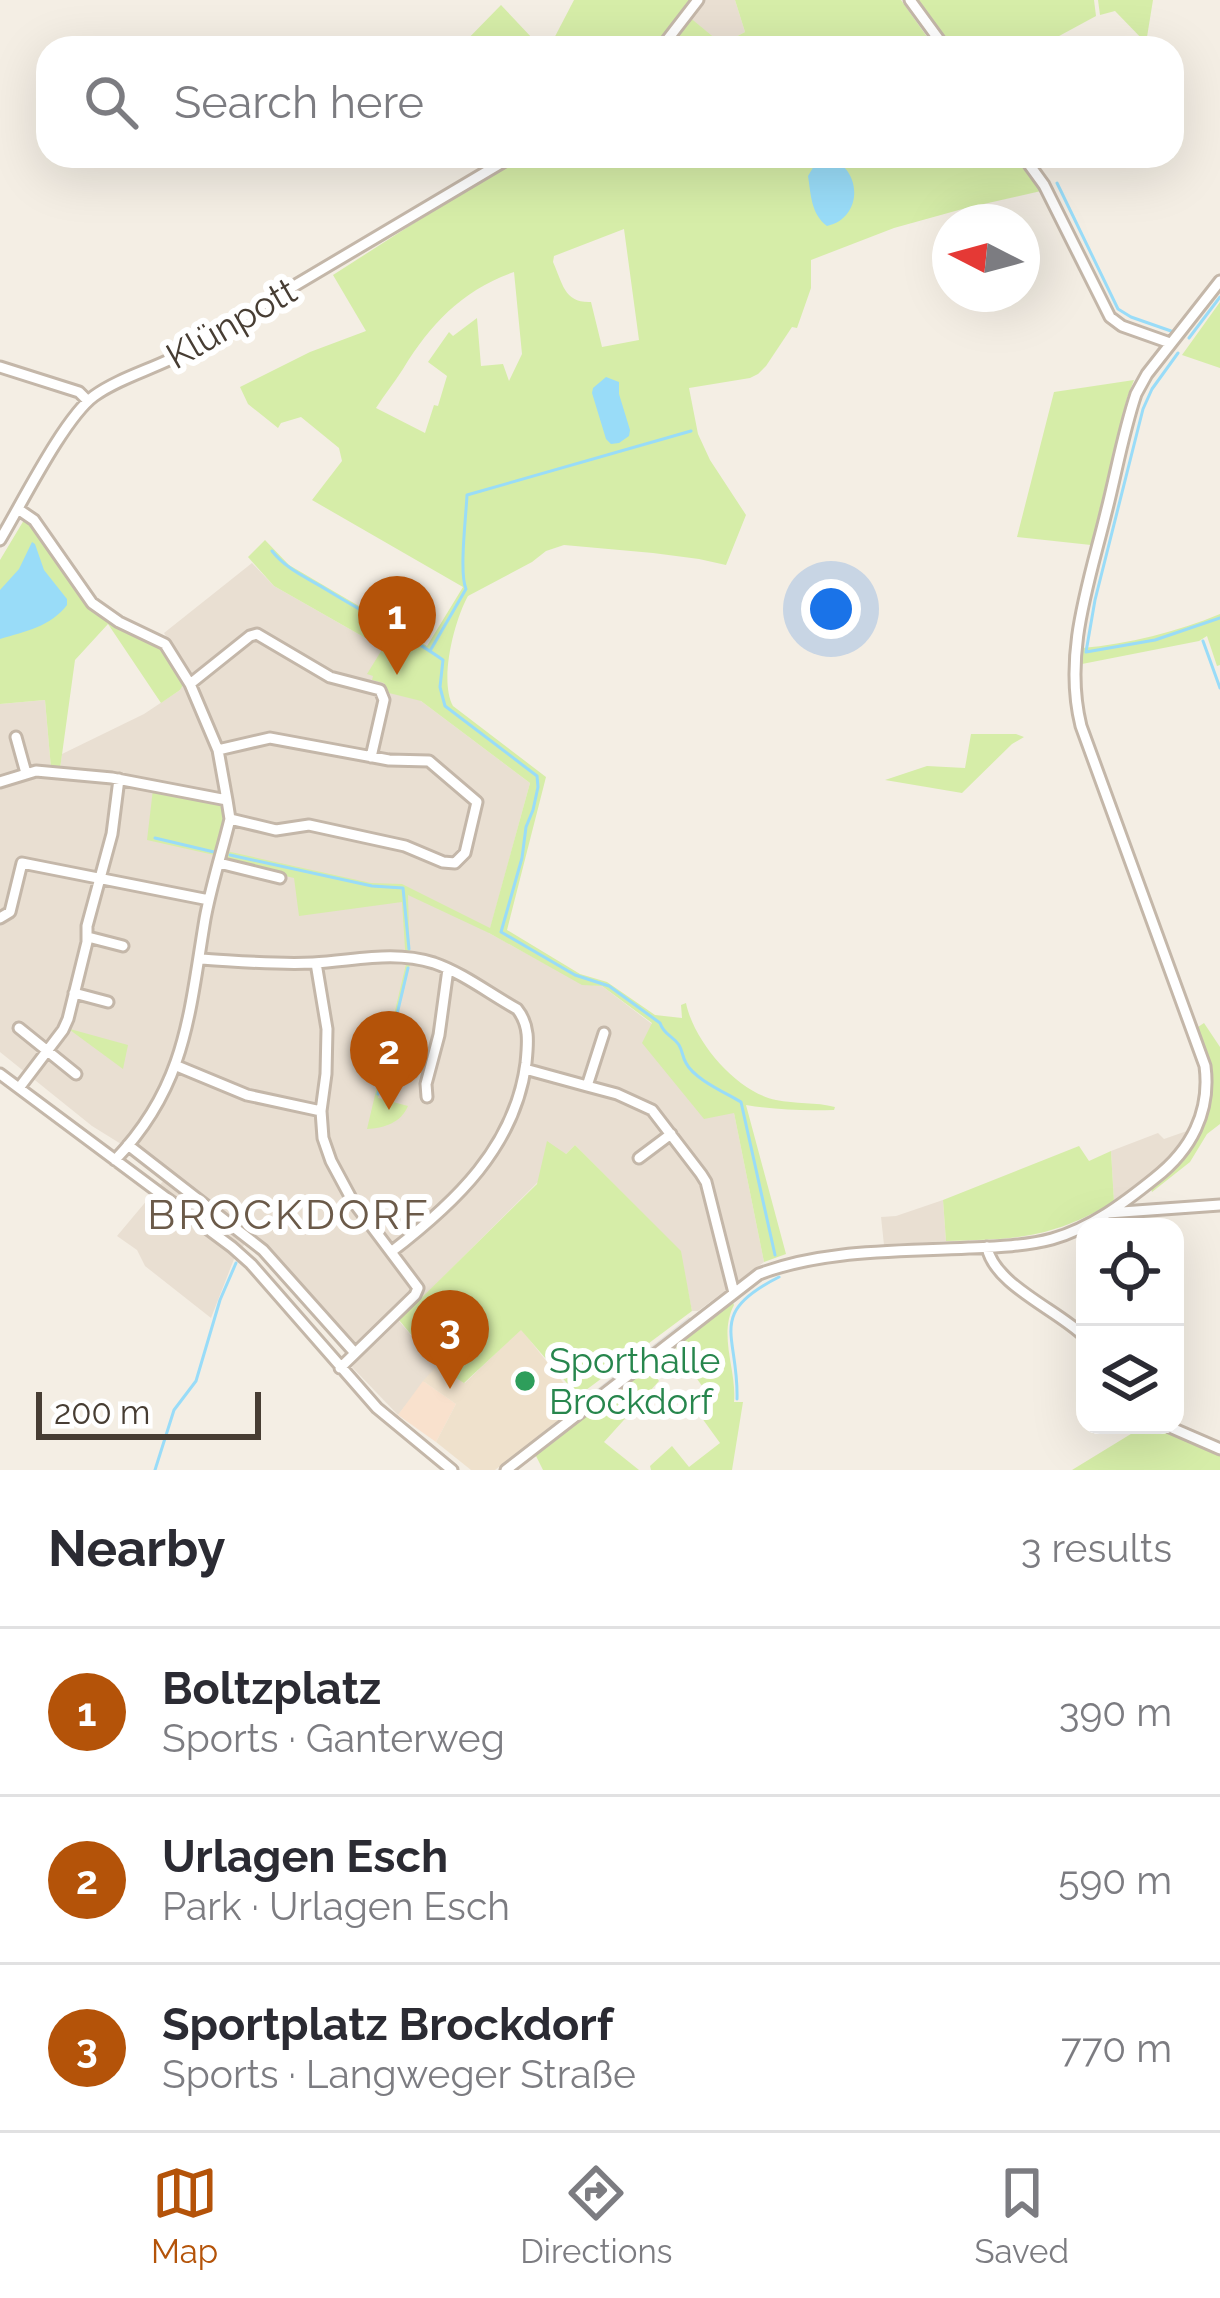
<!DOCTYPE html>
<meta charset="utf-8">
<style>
:root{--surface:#fff;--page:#f2f2f3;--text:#2b2b33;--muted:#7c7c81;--line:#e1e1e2;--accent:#b45309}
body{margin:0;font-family:Raleway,sans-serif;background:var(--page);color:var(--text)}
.controls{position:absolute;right:36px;bottom:36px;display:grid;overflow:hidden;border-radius:24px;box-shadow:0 12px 48px #0002}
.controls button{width:108px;height:108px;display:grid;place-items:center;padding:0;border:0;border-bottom:3px solid var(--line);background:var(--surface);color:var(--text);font:60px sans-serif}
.compass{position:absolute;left:932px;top:204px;width:108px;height:108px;border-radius:50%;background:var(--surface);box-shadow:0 12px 48px #0002;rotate:276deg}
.scale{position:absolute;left:36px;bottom:30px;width:225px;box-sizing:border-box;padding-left:12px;border:6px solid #473d33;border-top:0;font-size:33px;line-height:42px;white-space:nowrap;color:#473d33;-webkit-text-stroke:9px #fff;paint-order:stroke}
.you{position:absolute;left:831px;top:609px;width:42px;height:42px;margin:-30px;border:9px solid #fff;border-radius:50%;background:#1a73e8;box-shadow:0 0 0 18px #1a73e833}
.badge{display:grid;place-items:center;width:78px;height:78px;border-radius:50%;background:var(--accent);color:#fff;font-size:39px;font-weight:700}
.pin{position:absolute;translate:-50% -99px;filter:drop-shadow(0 3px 6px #0008)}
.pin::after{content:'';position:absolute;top:63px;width:42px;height:36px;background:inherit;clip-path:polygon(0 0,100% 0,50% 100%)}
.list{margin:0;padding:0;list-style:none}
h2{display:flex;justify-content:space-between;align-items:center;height:156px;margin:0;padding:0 48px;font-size:51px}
h2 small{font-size:39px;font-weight:400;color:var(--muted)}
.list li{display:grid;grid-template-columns:78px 1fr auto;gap:36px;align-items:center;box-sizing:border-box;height:168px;padding:0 48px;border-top:3px solid var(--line)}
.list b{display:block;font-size:45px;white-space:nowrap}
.list p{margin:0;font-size:39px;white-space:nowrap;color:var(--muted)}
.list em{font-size:39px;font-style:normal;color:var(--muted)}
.icon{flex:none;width:66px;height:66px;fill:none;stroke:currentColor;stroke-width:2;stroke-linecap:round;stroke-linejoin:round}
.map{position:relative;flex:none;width:1220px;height:1470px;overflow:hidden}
.search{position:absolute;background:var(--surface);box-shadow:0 12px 48px #0002;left:36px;right:36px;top:36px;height:132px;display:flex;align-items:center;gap:30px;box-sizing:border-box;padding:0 42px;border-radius:36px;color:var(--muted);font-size:45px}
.sheet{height:660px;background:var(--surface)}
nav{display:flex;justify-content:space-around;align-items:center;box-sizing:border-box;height:168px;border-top:3px solid var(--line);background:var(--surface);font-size:33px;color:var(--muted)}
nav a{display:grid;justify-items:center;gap:6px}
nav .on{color:var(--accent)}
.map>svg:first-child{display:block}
.residential{fill:#e9dfd2}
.commercial{fill:#f9e1cd}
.education{fill:#efe1cc}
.green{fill:#d6eda8;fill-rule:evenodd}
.parking{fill:#e4e1dd}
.water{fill:#99dcf8}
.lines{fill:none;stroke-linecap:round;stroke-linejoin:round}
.stream{stroke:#99dcf8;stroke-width:3}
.minor-casing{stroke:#c4b7a9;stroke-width:15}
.minor{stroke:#fff;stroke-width:9}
.leisure-dot{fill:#2e9e5b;stroke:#fff;stroke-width:4.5}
.labels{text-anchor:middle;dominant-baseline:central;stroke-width:12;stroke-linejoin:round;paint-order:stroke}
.street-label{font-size:36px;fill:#473d33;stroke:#fff}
.leisure-label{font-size:36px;fill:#27864d;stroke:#fff;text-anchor:start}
.quarter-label{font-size:42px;letter-spacing:3px;fill:#6b5a49;stroke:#fff}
</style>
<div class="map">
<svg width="1220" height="1470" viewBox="0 0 1220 1470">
<rect width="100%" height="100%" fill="#f4eee4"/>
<path class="residential" d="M700,0H735L745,32L722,44L687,16Z
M252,563L274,586L383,648L421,701L530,783L489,933L582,984L602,986L652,1024L734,1113L764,1262L698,1311H692L680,1251L575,1145L399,1321L437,1366L398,1415L352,1367L362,1354L279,1259L252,1234L234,1259L211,1318L145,1266L137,1250L117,1236L169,1174L127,1141L121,1144L92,1126L0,1052V704L45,700L51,768L60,769L62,754L144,714L180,690L188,676L164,633Z
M1187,1131L1175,1149L1151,1174L1114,1202L1111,1151L1158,1133L1164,1139Z
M943,1200L946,1241L884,1245L881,1217L896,1216Z"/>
<path class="commercial" d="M423,1381L456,1404L436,1442L398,1415Z"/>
<path class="education" d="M521,1329L581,1405L495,1470H471L436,1442L456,1404L423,1381L437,1366L465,1383Z"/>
<path class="green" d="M574,0H700L688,16L722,44L745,32L735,0H901L935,48H549Z
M917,0H1094L1096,16L1037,48H952Z
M1098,0H1153L1146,43L1115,11L1100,15Z
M501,5L533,39L523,48H459Z
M504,156H1013L1041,191L966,208L894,228L811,260V288L797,328L792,327L766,366L758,374L750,378L689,388L698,434L710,460L746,515L726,565L699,559L653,553L564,545L546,551L532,562L468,596C454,621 439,681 453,706L546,777L507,930L580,974L607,982L655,1015L682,1018L681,1005L686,1003C694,1042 737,1092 776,1100C795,1104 816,1102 835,1107L834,1110C804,1111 775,1110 746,1105L786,1254L764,1262L734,1113L704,1119L642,1043L652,1023L602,986L582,985L489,933L408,895L410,964L378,1098L408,1106C401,1123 384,1128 367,1129L406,964L402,902L299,916L294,878L224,862L223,857L147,840L153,789L221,805L224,817L217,849L371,883L402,884L490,928L530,783L421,701L389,693L384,683L372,680L373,676L367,674L383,648L274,586L248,557L265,540L289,565L427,646L463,587L312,500L342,461L339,448L301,417L281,423L278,428L248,404L240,387L310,352L366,331L333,275L506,164ZM624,229L639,340L602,347L591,302C564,303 563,284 553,262L554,256ZM514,272L522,354L509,381L503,364L481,366L477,318L453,336L449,332L428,362L447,376L438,406L434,405L425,433L376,408C384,395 394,383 403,369C431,323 463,290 514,272Z
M1220,302V368L1182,355Z
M1134,380L1127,398L1091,545L1017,537L1054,392Z
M24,520L40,534L88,605L116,625L164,648L185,682L180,690L161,703L108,624L75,660L60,769L51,768L45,700L0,704V560Z
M1220,614V665L1217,666L1207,636L1199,641L1082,664V648C1128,644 1177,632 1220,614Z
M971,734H1016L1024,737L1012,744L962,793L885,780L927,766L965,768Z
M1204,1023L1220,1047V1124L1207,1134L1190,1162L1152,1192L1151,1189C1188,1159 1219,1114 1210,1064C1207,1051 1202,1039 1198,1027Z
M70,1029L128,1045L123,1069L70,1030Z
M547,1141L566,1154L575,1145L681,1251L692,1311L578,1396L521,1330L464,1383L437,1366L399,1320L537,1184Z
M1079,1146L1089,1161L1111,1151L1114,1202C1049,1239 1018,1239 946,1241L943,1200Z
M732,1300L734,1305C718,1336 737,1370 734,1402H743L732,1470H651L650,1466L672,1446L689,1467L720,1443L699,1414L714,1403L674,1346Z
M649,1366L659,1381L604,1442L639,1470H543L535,1454Z
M1138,1425H1153L1220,1452V1470H1072L1139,1429Z"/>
<path class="parking" d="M689,1317L692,1320L591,1399L588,1396Z"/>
<path class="water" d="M829,158C863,169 863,218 827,226C811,214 811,195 808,176L817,161Z
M606,377L619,382V394L630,430L629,436L619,443L611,444L606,439L592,393L593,388Z
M32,542L35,544L44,570L67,599V605C50,627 26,631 0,639V590L19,569Z"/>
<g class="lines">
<path class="stream" d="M1057,183L1118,309L1131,317L1171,331
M1189,338L1220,297
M1178,353L1152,389L1143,409L1095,600L1086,652L1155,640L1220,618
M272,551C287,570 308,578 327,590C366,614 406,634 443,660L440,687L445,706L537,776L538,787L533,810L526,827L522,858L501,932L575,975L609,986L660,1023C664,1035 672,1035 679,1045C683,1052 682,1056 686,1063C694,1079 726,1093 741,1102L775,1255
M1203,641L1220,688
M430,651L466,589C459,573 466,517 467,495L691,431
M155,838L214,852
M230,855L372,886L403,888L409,949
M378,1094L408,968
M737,1399C739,1335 705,1314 779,1277
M155,1470L174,1410L196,1381L220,1300L236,1263"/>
<g class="minor-casing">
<path id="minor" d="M910,0L945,48
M661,48L698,0
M1023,156L1044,185L1110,317L1122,326L1170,343
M0,367L79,392L88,401
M18,509L34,520L92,603L119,622L165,644L190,684
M0,540C21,505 64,418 94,396C116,380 146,371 171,359L513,156
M16,737L26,773
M218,750L270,738L389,760L429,761L477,802L465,853L455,863L443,862L405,846L309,825L276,830L230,819
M0,782L36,771L112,778L227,800L230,819C222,852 211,886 205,919C189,1015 186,1086 115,1160
M227,800L218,750L190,684L250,636L257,634L330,677L380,690L384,700L371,757
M219,863L280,878
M0,918L10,912L22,863L209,900
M88,937L123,946
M200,959C237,961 275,965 313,963C354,961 393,950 434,963C463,973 490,994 517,1009C530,1025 528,1043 526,1063C515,1147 455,1203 391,1252
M316,963L327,1029L326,1074L321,1111L323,1138L331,1161L352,1200L418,1288L415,1295L340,1368
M74,993L108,1002
M19,1028L76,1074
M177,1066L247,1095L321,1111
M525,1069L587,1086L604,1033
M0,1074L232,1247L251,1264L377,1408L452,1470
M587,1086L617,1094L652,1110L701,1174L706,1182L734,1293
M19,1088L63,1030L68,1019L87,942V926L112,834L119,779
M427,1097L426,1084L439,1035L448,969
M128,1145L263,1250L355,1353
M639,1158L671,1134
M1108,1213L1220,1205
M987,1247C994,1285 1058,1310 1085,1337
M1165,1425L1220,1449
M506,1470L759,1274C825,1249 899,1252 969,1248C996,1247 1026,1246 1052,1239C1091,1228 1124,1203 1155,1178C1191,1150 1211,1112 1205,1066L1081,726C1063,654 1089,583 1106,513C1116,474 1123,433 1136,394L1147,374L1220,281"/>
</g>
<use href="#minor" class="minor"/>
</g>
<circle class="leisure-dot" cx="525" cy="1381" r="12"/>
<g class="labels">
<g class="street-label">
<text transform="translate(231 323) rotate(-30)">Klünpott</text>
</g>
<g class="leisure-label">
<text x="549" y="1360">Sporthalle<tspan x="549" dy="41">Brockdorf</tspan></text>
</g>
<g class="quarter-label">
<text x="289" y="1214">BROCKDORF</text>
</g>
</g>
</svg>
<div class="controls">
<button><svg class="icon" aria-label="locate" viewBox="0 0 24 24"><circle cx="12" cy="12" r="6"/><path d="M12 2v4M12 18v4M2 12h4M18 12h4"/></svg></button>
<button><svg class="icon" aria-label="layers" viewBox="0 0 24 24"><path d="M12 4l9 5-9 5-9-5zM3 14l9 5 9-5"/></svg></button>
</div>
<svg class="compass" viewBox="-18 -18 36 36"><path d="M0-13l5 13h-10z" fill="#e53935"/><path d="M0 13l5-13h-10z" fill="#7c7c81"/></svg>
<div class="scale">200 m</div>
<div class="you"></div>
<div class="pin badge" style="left:397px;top:675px">1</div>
<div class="pin badge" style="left:389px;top:1110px">2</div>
<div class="pin badge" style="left:450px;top:1389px">3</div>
<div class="search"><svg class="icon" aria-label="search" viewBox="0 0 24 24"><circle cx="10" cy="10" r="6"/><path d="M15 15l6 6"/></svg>Search here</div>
</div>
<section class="sheet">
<h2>Nearby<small>3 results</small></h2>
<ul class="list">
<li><span class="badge">1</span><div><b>Boltzplatz</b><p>Sports · Ganterweg</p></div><em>390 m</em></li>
<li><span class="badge">2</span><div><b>Urlagen Esch</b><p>Park · Urlagen Esch</p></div><em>590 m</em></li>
<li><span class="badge">3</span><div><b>Sportplatz Brockdorf</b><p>Sports · Langweger Straße</p></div><em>770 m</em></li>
</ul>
</section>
<nav>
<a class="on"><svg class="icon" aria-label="map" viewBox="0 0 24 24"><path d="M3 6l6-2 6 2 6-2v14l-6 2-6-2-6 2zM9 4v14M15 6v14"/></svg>Map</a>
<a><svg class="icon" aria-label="directions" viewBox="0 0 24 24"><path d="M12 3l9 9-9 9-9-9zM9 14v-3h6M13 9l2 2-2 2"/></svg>Directions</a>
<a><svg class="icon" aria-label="saved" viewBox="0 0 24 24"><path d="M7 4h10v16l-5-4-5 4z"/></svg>Saved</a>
</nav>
